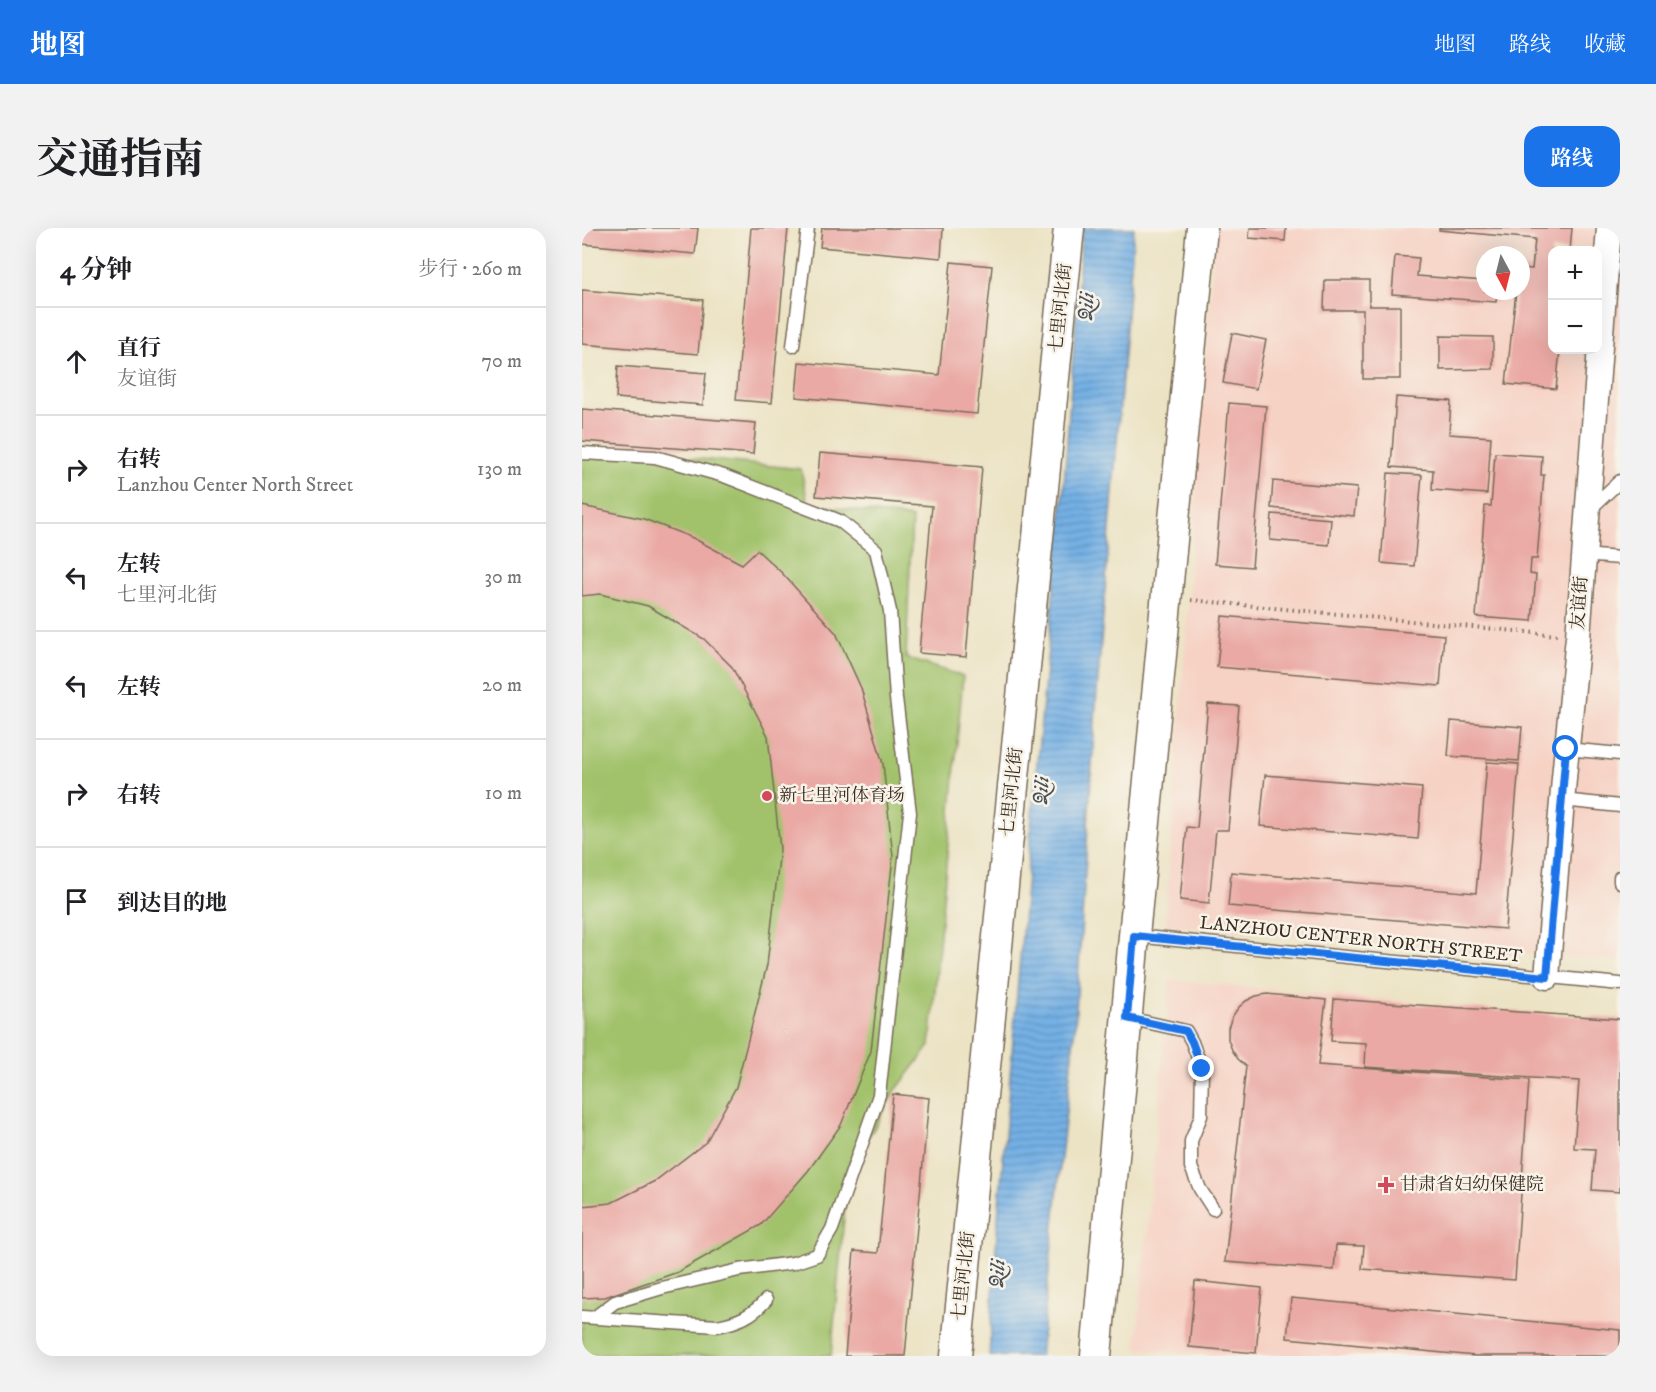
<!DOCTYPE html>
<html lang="zh">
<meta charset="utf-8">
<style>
:root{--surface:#fff;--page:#f2f2f2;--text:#202124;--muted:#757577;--line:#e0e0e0;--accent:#1a73e8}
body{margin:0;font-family:"IM FELL DW Pica","Noto Serif SC",serif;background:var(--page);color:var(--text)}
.controls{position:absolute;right:18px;top:18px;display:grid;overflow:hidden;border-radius:12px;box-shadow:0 6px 24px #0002}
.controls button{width:54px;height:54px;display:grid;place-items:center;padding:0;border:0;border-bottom:2px solid var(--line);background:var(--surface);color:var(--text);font:30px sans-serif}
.compass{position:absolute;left:894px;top:18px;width:54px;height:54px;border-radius:50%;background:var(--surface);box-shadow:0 6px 24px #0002;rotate:173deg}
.stop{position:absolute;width:18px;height:18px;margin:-14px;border:4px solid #1a73e8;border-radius:50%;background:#fff}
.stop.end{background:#1a73e8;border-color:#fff;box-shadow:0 2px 6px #0008}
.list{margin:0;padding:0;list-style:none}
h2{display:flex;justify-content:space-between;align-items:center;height:78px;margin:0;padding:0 24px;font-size:26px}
h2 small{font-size:20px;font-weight:400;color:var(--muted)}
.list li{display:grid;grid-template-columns:39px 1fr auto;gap:18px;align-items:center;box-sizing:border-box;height:108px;padding:0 24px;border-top:2px solid var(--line)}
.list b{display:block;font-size:22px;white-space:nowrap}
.list p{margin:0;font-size:20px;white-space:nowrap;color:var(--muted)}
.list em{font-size:20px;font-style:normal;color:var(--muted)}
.icon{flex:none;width:33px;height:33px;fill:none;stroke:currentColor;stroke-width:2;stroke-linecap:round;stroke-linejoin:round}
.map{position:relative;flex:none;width:1038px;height:1128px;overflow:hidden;border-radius:18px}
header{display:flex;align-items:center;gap:36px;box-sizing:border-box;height:84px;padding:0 30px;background:var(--accent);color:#fff}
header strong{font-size:28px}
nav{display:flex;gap:33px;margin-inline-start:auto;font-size:21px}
.intro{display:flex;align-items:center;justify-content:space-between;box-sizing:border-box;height:144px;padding:0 36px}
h1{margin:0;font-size:42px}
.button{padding:15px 27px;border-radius:18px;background:var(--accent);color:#fff;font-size:21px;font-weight:700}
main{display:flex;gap:36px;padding:0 36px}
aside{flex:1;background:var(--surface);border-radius:18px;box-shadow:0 6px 24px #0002}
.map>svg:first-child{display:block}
.built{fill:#f6d2c4;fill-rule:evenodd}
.green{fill:#a1c26b;stroke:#6e7644;stroke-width:1.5}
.water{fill:url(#water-rules);stroke:#586d82;stroke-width:1.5}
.building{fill:#eaa9a4}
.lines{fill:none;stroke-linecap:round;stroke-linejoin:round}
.service-casing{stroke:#796b58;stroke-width:15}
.minor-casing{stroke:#796b58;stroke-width:27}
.tertiary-casing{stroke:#796b58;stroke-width:33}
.path{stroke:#796b58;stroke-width:4;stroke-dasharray:1.5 4.5;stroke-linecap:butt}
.service{stroke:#fff;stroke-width:12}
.minor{stroke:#fff;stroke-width:24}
.tertiary{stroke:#fff;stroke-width:30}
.route{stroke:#1a73e8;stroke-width:8}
.poi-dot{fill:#d1495b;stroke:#f7f3e8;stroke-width:2}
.labels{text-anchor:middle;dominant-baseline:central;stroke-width:5;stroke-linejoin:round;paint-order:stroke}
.street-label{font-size:18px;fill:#3b2a1e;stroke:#f7f3e8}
.poi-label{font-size:18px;fill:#3b2a1e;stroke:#f7f3e8;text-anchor:start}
.water-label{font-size:20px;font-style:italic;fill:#4c525a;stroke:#f7f3e8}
</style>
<header>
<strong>地图</strong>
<nav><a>地图</a><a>路线</a><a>收藏</a></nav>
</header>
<div class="intro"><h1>交通指南</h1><a class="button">路线</a></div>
<main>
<aside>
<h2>4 分钟<small>步行 · 260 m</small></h2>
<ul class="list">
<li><svg class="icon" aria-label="ahead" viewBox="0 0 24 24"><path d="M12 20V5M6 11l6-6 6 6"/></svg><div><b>直行</b><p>友谊街</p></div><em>70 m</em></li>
<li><svg class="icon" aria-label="right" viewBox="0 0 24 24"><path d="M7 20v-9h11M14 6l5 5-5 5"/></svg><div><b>右转</b><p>Lanzhou Center North Street</p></div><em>130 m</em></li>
<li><svg class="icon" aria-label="left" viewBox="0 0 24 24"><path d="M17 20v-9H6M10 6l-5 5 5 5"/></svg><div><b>左转</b><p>七里河北街</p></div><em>30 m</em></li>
<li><svg class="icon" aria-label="left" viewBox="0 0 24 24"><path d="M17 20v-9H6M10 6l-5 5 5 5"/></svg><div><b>左转</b></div><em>20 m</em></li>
<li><svg class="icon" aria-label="right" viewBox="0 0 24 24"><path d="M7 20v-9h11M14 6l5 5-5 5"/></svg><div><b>右转</b></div><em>10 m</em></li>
<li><svg class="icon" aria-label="arrive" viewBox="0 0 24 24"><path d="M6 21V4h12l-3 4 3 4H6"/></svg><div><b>到达目的地</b></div></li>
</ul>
</aside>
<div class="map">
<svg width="1038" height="1128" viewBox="0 0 1038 1128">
<defs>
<pattern id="water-rules" width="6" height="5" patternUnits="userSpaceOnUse" patternTransform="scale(1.5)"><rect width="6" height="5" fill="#74b0e5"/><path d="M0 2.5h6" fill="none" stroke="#608fb9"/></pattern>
</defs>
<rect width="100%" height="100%" fill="#f7f3e8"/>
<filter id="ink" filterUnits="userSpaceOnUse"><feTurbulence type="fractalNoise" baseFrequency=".0167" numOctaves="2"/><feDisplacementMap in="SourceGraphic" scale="12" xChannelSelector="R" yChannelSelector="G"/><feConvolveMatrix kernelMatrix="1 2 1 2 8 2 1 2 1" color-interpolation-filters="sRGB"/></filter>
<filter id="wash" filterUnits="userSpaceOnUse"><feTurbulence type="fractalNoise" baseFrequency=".008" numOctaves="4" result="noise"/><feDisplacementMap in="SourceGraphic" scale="24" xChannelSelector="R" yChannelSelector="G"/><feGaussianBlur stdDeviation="1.35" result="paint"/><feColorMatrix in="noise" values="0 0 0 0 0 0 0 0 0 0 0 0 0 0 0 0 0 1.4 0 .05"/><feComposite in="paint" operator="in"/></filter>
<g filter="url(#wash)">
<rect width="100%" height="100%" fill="#ece3c4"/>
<path class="built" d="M633,0H1038V733L583,697ZM970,22H1016V122H970ZM903,27H939V63H903Z
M588,752L1038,793V1128H644L554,1121Z"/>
<path class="green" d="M0,219L219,241L226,276L330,290L324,430L381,448L348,818L311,866L291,902L267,935L249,1128L0,1127Z"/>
<path class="water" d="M500,0H552L514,476L493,798L458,1128H407L416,990L451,576L482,257Z"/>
<g id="blocks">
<path class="building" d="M0,0H116L113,26L0,16Z
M169,0H206L190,175L154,172Z
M240,0H361L359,30L238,19Z
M668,0H704L703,13L667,10Z
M857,0H990L988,22H970V122H978L974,161L924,156L934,63H939V40L950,41L953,11L857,2Z
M813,28L837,30L835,48L903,53V63H915L914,74L810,66Z
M369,34L410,38L395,186L214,169L217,134L357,147Z
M743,52H787V78H818V151H781V82H742Z
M0,62L121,72L116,126L0,116Z
M650,105L684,112L674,161L641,155Z
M858,108L911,109V141L858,142Z
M36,138L124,145L121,177L34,170Z
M814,169L869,173L867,206L909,209L905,266L850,262L851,242L809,239Z
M647,175L684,178L670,339L633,336Z
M0,181L174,195L171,226L0,213Z
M238,225L400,239L384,429L337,425L350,278L234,268Z
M913,225L960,228L959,247H962L955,331H949L948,346L954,347L950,393L894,389L903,278H909Z
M806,245L840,247L832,338L799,335Z
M691,253L775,260L772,288L689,280Z
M0,278L62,291L111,310L160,336L175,322L200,345L254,405L279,460L301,536L311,629L289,823L259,897L226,943L179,997L96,1044L23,1069L0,1070V978L29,975L73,953L124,914L154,859L185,737L198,621L186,508L150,439L122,411L66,378L18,366L0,368Z
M690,286L749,291L747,317L688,312Z
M640,388L862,407L858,458L635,439Z
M626,476L657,478L646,602H634L627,675L598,672L605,599L615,600Z
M869,493L940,499L937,533L866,528Z
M905,534L937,536L923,701L646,678L649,644L894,665Z
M683,547L840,560L836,611L678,598Z
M685,766L744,772L736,837L947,852L933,1052L780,1041L782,1018L754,1017L752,1042L643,1034L664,838L656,831L650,822L646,811V800L650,789L656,780L664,773L674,768Z
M752,771L1038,791V964L1010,962L1013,921L992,920L997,853L783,839L784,815L749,813Z
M311,866L347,870L323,1128H263L272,1023L296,1025Z
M613,1053L680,1060L674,1125L607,1119Z
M709,1070L1038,1102V1128H893L705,1110Z"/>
</g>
</g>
<g filter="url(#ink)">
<use href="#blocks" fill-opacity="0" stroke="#796b58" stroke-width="1.5"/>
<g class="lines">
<g class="service-casing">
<path id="service" d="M211,118L226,0
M0,225L73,229L142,248L258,293L294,322L308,383L314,470L328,585L297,867L250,1001L235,1027L211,1035L157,1042L80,1060L33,1074L13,1089
M1008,281L1038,253
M1001,327L1038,330
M984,521L1038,526
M980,572L1038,578
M1038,649V654
M553,708L1038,756
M546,790L604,803L610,814L620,841L619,888L609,913V939L618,961L631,981
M0,1089L135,1098C156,1094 170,1088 184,1072"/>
</g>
<g class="minor-casing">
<path id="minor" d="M965,749L983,539L996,409L1027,0"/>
</g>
<g class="tertiary-casing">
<path id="tertiary" d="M374,1128L487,0
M514,1128L552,708L620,0"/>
</g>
<path class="path" d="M609,372L975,407"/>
<use href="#service" class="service"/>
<use href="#minor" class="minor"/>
<use href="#tertiary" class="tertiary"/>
</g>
</g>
<g class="lines" filter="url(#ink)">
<path class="route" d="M620,841L610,814L604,803L545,790L552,708L965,749L984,521"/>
</g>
<g class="poi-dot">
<circle cx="185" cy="568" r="6"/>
<path d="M801 948h6v6h6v6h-6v6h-6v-6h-6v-6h6z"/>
</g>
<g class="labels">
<g class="street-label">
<text transform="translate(479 80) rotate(-84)">七里河北街</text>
<text transform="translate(998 375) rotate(-86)">友谊街</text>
<text transform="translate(430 564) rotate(-84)">七里河北街</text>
<text transform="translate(779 712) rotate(6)">LANZHOU CENTER NORTH STREET</text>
<text transform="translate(382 1048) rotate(-84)">七里河北街</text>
</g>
<g class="poi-label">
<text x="197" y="568">新七里河体育场</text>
<text x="818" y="957">甘肃省妇幼保健院</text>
</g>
<g class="water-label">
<text transform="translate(505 79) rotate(-85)">Qili</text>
<text transform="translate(460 563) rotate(-85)">Qili</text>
<text transform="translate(416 1046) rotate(-85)">Qili</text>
</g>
</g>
</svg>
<div class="controls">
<button>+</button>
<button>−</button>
</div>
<svg class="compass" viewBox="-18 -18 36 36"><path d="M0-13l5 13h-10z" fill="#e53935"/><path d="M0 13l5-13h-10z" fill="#757577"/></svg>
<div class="stop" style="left:984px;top:521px"></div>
<div class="stop end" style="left:620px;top:841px"></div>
</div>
</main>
